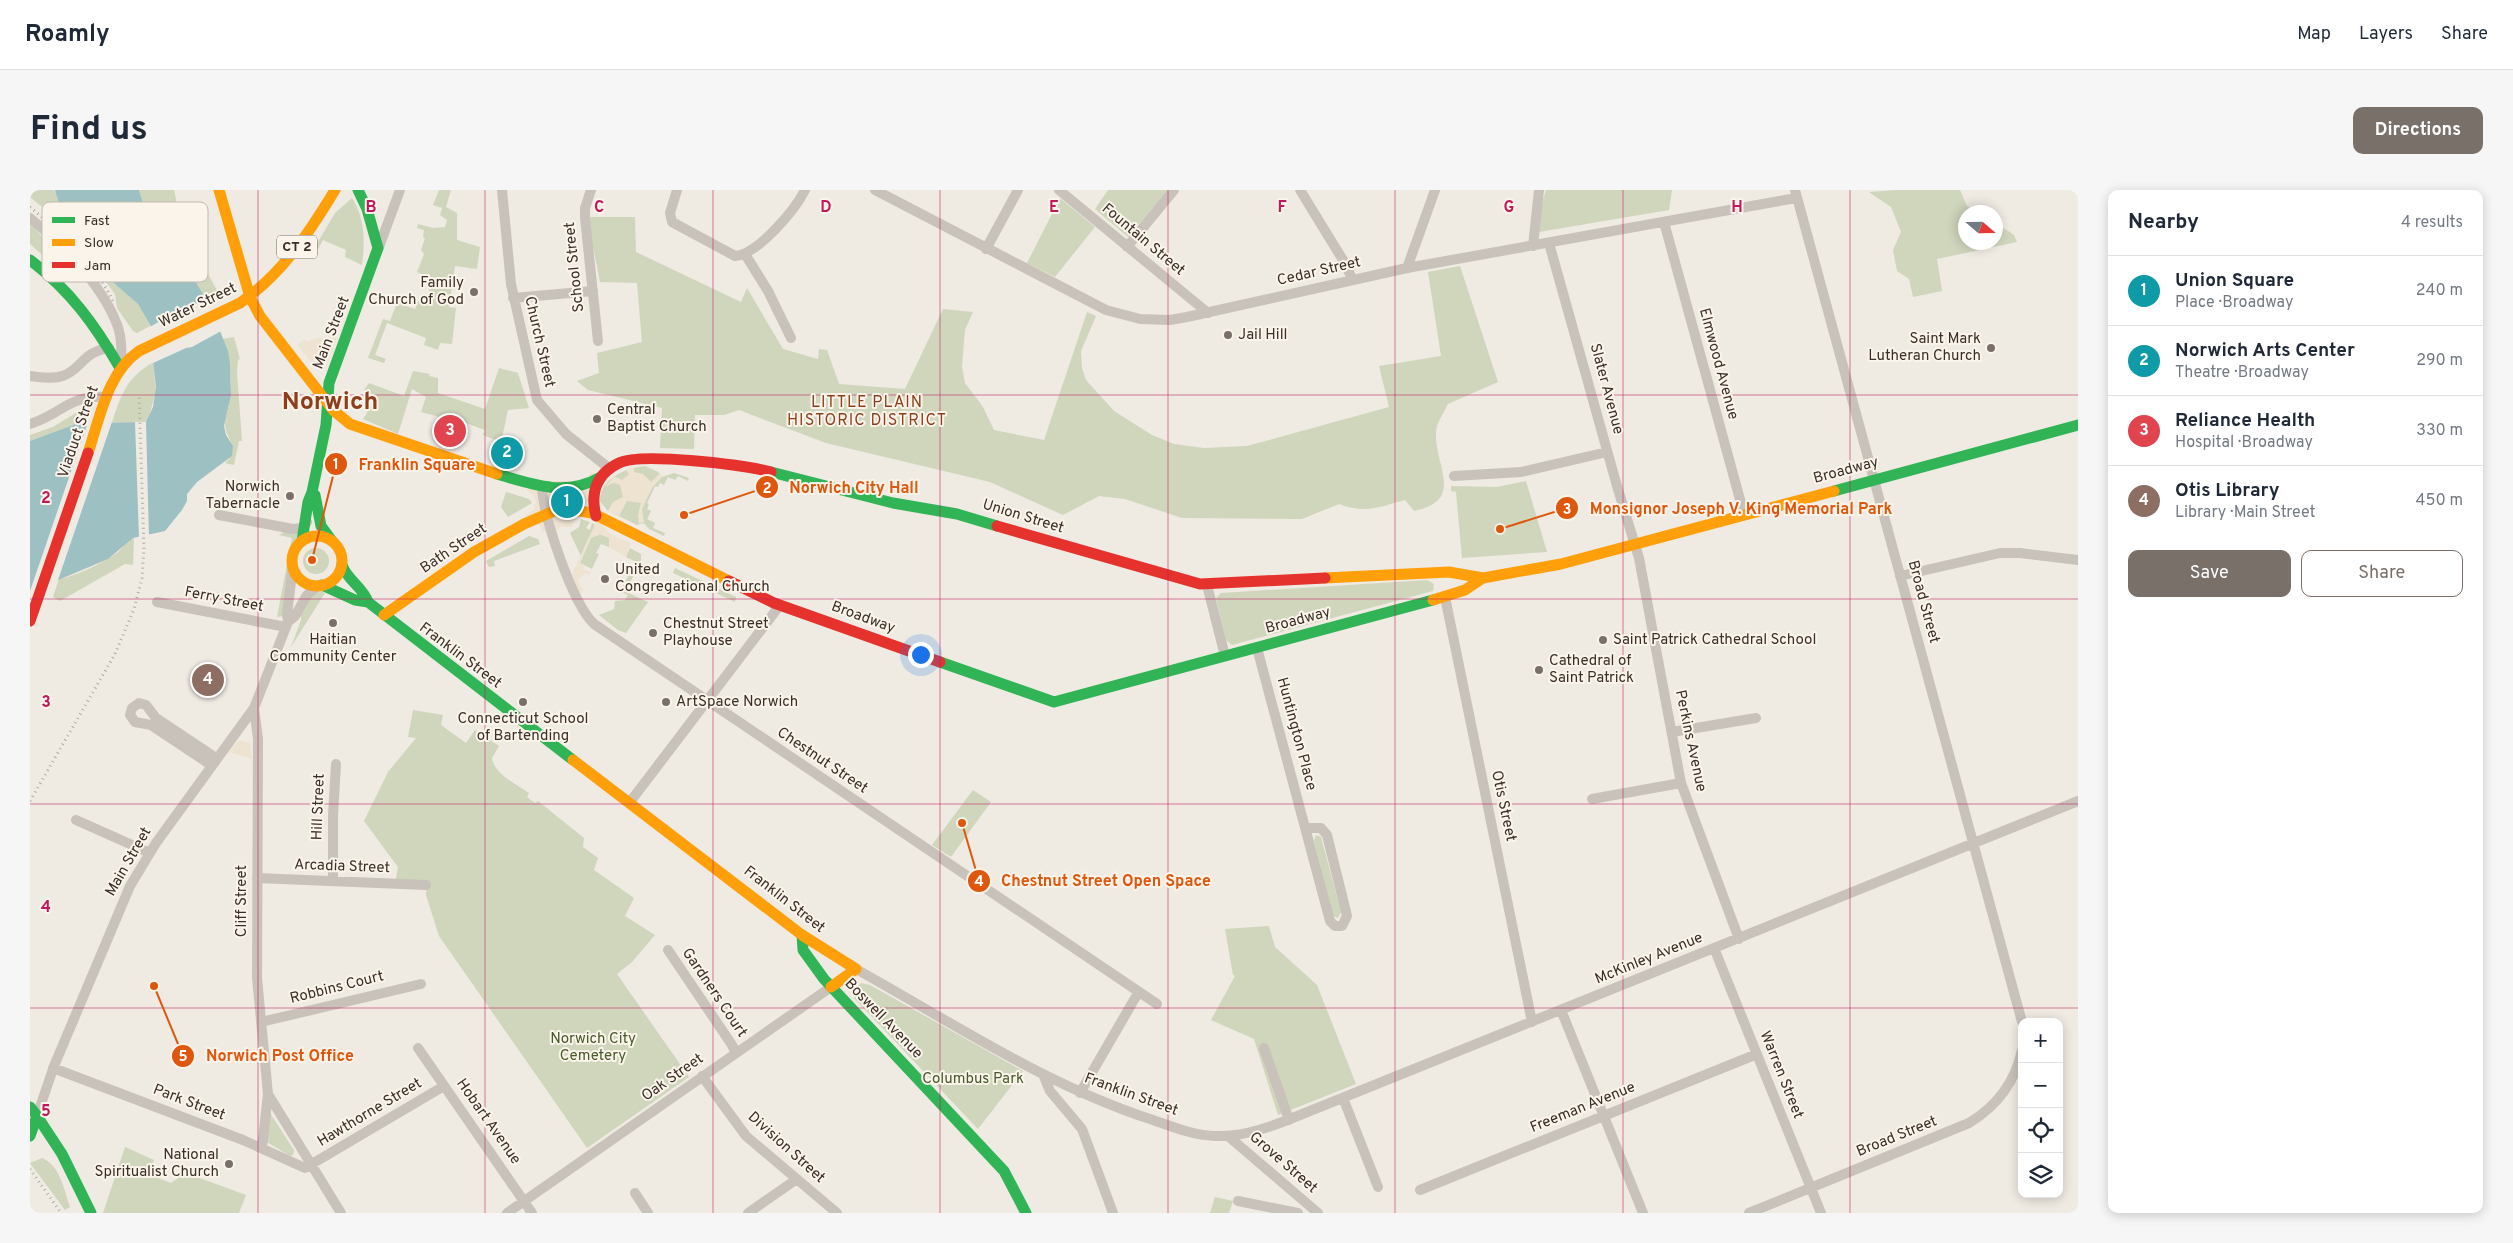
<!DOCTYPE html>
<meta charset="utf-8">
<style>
:root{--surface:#fff;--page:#f6f6f7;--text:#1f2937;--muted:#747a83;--line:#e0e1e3;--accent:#79706a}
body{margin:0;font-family:Overpass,sans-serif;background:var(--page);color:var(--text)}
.controls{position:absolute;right:15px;bottom:15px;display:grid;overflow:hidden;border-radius:10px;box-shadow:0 2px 12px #0003}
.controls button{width:45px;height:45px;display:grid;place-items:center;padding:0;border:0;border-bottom:1px solid var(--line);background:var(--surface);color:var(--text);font:25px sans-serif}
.compass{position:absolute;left:1928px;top:15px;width:45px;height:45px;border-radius:50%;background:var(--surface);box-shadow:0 2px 12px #0003;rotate:110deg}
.you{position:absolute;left:890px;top:464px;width:18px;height:18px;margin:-12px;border:4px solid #fff;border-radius:50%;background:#1a73e8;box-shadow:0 0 0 8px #1a73e833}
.badge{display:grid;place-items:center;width:32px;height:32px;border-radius:50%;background:var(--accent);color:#fff;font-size:16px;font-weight:700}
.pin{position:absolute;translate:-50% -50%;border:2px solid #fff;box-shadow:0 1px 5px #0006}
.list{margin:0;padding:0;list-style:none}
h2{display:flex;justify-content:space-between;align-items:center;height:65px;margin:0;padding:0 20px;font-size:21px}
h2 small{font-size:16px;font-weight:400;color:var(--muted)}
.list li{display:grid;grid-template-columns:32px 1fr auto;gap:15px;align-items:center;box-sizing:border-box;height:70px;padding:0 20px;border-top:1px solid var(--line)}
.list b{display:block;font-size:19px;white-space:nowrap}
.list p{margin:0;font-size:16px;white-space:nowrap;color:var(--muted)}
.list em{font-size:16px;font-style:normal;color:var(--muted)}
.actions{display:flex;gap:10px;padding:15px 20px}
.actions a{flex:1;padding:11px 0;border:1px solid var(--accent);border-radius:10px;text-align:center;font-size:18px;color:var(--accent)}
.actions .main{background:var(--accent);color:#fff}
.icon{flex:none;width:28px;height:28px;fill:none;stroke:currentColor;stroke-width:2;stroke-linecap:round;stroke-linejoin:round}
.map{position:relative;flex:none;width:2048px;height:1023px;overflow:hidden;border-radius:10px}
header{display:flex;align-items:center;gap:30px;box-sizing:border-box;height:70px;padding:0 25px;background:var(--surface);border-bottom:1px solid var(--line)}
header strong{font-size:24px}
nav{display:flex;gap:28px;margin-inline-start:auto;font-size:18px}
.intro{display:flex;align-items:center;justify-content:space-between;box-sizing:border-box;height:120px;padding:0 30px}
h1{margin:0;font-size:35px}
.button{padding:12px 22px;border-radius:10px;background:var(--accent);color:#fff;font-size:18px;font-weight:700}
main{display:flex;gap:30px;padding:0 30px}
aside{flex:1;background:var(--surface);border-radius:10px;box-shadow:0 2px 12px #0003}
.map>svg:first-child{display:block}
.green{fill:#cfd6bc}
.plaza{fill:#eee3d1}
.water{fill:#9dc0c2}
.pier{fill:#efeae2}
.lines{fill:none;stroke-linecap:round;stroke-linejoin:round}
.street{stroke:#c9c2bb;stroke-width:10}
.fast{stroke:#30b455;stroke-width:11}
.slow{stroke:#ff9f0a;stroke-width:11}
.jam{stroke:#e5322d;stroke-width:11}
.rail{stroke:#b0aba6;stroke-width:3;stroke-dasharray:1 4;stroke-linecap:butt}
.grid{fill:none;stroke:#c2185b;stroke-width:1;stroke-opacity:0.55}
.poi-dot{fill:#79706a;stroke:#fbf4ea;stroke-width:2}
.labels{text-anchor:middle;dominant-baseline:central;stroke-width:4;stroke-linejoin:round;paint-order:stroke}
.shield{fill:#fbf4ea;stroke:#746a63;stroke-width:1}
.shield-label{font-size:14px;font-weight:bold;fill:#3a2f29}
.street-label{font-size:15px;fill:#3a2f29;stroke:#fbf4ea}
.poi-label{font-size:15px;fill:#3a2f29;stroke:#fbf4ea;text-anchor:start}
.park-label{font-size:15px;fill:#465a2a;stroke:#fbf4ea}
.neighbourhood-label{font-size:16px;letter-spacing:1px;fill:#8f3e1b;stroke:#fbf4ea}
.town-label{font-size:25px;font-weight:bold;fill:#8f3e1b;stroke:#fbf4ea}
.key{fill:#fbf4ea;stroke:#c1b9b0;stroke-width:1}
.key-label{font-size:14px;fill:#3a2f29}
.grid-label{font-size:16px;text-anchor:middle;font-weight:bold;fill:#c2185b;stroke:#fbf4ea;stroke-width:4;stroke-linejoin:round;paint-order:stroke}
.leader{fill:none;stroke:#df570d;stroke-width:2}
.callout-dot{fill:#df570d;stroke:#fbf4ea;stroke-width:2}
.mark-label{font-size:15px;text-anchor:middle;font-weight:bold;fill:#fff}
.callout-label{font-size:16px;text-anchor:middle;font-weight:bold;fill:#df570d;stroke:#fbf4ea;stroke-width:4;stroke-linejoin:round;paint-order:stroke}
</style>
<header>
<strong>Roamly</strong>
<nav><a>Map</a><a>Layers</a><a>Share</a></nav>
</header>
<div class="intro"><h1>Find us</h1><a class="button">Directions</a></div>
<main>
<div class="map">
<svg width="2048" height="1023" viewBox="0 0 2048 1023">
<rect width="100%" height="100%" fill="#efeae2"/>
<path class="green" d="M0,0H24L30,9L32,23L50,43L56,60L73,83L108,114L122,135L107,143L103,141L87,118L85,104L47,54L46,50L29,31L0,7Z
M109,0H144L150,28L154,29L158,47L189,104L176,110L142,52L129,43L121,25L122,20L118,13H113Z
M409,0H421L416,17L427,23V50L450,57L447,79L425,76L419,117L426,118L422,154L410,153L408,160L394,155L396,148L357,133L345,165L356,169L354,173L338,168L353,129L360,131L367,113L385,119L391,105L397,107L403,89L387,82L394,64L391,60L395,48L393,47L394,40L387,38L388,34L403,38L415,37L417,30L410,25L412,18L403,15Z
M1078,0H1138L1098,47L1065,19Z
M1516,0H1642L1639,20L1503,43Z
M1866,0H1930L1937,16L1947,22H1936V52H1966V33L1984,45L1987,52L1907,69L1912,101L1883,107L1879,89L1867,81L1863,60L1871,42L1861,17L1839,2Z
M322,8C335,28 335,52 332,75L315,67L316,60L293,50L288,59L285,57L305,23Z
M1030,8L1065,37L1025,87L997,73Z
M557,27H605L606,62L711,112L717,98L753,159L788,169L789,159L797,160L809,194L875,199L913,119L943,122L935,140L932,177L935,193L953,217L964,240L1014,250L1057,122L1066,126L1051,161L1052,178L1056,190L1084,221L1122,245L1144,254L1174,258L1217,256L1359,217L1349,176L1411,166L1398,82L1430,76L1468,192L1418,214C1414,222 1406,234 1406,242C1404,276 1436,310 1384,321L1375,310C1349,317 1336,324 1309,314L1272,329L1152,328L1095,309L1069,306L1033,325L960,292L796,253L709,220L694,225H665L664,259L630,258L632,218L558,200L547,191L569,183L567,163L612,152L607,93L570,92Z
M0,33L43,82L45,93L0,54Z
M204,147L210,169L208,170L207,182L212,251H209L204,275L195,273L200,268L203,257C190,229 196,236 200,208C203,187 199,168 193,149Z
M123,172L126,201L118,230L115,232H82C92,203 96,189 123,172Z
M469,178L488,183L499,218L478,220L471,252L453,245L455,240L433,232L432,233L391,222L396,207L382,199L368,244L333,229L346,208L334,200L339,193L374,206L383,181L400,184L399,186L408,188V203L455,219Z
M49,221L56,223L58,232L0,251V245L23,237Z
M615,276L628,282L632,287L644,283L659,288L658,291L648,286L645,290L638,287L634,295L630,293L628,297L625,296C623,301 620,307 617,313L619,314L617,319L621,321L617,329L625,333L623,338L635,343L634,346L619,339L614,333L607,335L577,320L570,311C570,288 596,278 615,276Z
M1496,291L1517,362L1432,368L1426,302L1421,301V296L1467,297Z
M476,302L499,309L502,313L478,327L471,317Z
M551,329L560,332L556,338L560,340L562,333L565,335L551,366L540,343L549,337Z
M254,342H269V348L260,364V383L253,426L247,427L262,348L249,345Z
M570,344L579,348V357L571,354L566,363L569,364L562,379L550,373L561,347Z
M499,346L508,349L510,354L464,371L465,376L459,377L456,371Z
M106,347L104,348L103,375L95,374L30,411L23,407L29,389C49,385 71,374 88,362C94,357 98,349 106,347Z
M600,358L611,364V374L608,375L596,402L618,412L596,443L588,440L569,425L584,419L585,411L595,410L598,405L590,401L606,372L596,367Z
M273 371a13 13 0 1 1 26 0a13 13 0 1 1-26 0Z
M645,378L706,407L705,412L643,383Z
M1397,390L1404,394L1403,401L1202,455L1196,450L1186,408L1191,403Z
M291,401L295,403L261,457L271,430V421L283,405Z
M383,520L413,525L411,535L436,553L445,540L469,556L462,568C464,584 486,594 499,603L497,607L505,613L508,611L554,648L553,657L568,668L564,680L604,708L595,726L625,745L602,772L587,784L659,887L557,958L409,746L396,705L397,691L366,689L368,677L334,631L358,582L386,548L378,547Z
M943,600L961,612L921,667L902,655Z
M1286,645L1291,647L1311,722L1308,728L1303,726L1284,650Z
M1239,736L1245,757L1287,795L1326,894L1248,925L1224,849L1181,830L1205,786L1203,785L1195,739Z
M831,793L840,795L993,881L948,939L824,808V800Z
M240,923L264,960L263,965L260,966L237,952Z
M95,957L124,970L118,984L141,993L156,983L216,1005L209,1023H73Z
M12,968C30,975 34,1000 40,1017L35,1020L0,973Z
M1185,1007L1203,1011L1199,1023H1180Z"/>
<path class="plaza" d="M300,145L307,148L298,172L292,176L283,174L267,155L275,149L277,152L288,148L299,149Z
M604,277V282L613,284L621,292L630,283L632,287L622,298L612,319L614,332L609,334L608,325L611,313L597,311L589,326L578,321L583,312L593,307L590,295L583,293L575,297L584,286L592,290L599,284L596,280Z
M561,282L578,288L547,325L542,337H531L526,342L524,337L513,342L509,335L496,325L504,319L506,311L504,306L496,300L513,291H548L559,286Z
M566,332L574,336L580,344L601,353L596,367L579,357V348L572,344L561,348L550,373L555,375L553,379L561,382L559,385L555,383L548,391L553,400L551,403L547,401L542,384Z
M209,550L220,553L222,569L199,562Z"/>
<path class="water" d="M25,0H109L113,13H118L129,43L142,52L180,116L198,161L200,173L201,205L194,236L196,245L203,256L202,266L167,292L157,304V311L152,320L135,341L103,348L78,369L26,391L0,407V251L49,233L116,232L123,217L126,197L123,172L124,141L108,114L76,86L56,60L50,43L32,23Z"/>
<path class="pier" d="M178,109L193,140L162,157L156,158L121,174L122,141L120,137L145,122Z
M83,229L27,393L0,409V401L58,232Z
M105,232H116L119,347L109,348Z"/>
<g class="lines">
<path class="street" d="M472,0L481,94L507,210L536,244L580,279
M561,0L555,18V28L568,151
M647,0L640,23L642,32L705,66C728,64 765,20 775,0
M845,0L1076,120L1110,129L1140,130L1157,127L1377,78L1766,8
M1029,0L1178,123
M1270,0L1316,75L1322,89
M1765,0L1992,832
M0,28C32,55 70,92 86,132C92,145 92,160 91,174
M1634,32L1714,324
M1519,53L1587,296L1609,368L1651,593L1709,749
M1503,56L1509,0
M349,57L370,0
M1097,57L1144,0
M956,59L988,0
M715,64L738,101L761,148
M1377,78L1405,0
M483,108L563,101
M0,186C55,196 42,163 79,158
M0,234C32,224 38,205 77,207
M1424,286L1491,282L1577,262
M512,298C514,328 542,413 564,434L1127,814
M189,325L263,339L272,338L277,332
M1870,386L1970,363H1990L2048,370
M1177,395L1195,466
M1415,407L1502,832
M127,412L256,437
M258,432L265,426L277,405L289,395
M1227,458L1300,731L1305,736H1312L1317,726L1297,645L1291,638H1275
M224,518L228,549L227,788L238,904L311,1023
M1642,542L1726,528
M181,575L121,535L105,532L100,525L102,518L109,513L116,515L126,528L186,568
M1562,609L1651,593
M600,612L750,415
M46,630L120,663
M227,688L396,695
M303,691V626L306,574
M1684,758L1791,1023
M638,760L702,855L706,863
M826,779C923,833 1017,896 1123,930C1143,937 1165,946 1186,946C1215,947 1243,936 1270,925L2048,611
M1531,820L1613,1023
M231,832L391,794
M388,858L502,1023
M1234,858L1259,930
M23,878L213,950L275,978L414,896
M1013,884L1020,901L1052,939L1083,1023
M672,886L716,946L807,1023
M1050,903L1108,803
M1313,908L1348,997
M7,926L24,876L100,696L126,653L224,518L258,432L257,424L263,376
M1198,946L1288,1023
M232,958L238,904
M1390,1000L1727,864
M605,1003L618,1023
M1208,1011L1268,1023
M477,1023L801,797
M718,1023L767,989
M1719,1023L1939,933C1967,916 1985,893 1992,860"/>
<path class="fast" d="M0,70C40,100 65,135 90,178
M741,282L863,313L927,324L967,336
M467,284C503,295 536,307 571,287
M1804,301L2048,235
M285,305L291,336L302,351
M272,351L278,312L282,302L296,235L299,193L348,58L337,19L328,0
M312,375C317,390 333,397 338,412L543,570
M292,395L325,410L338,412
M910,472L1024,512L1403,410
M772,745L773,760L794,789L974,981L996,1023
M0,917L7,926L0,946
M7,926L32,964L61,1023"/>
<path class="slow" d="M189,0L220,107
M220,107L230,126L303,220L320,234L467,284
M58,263C70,228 77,183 109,161L210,113C252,84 279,43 305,0
M262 371a25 25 0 1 1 50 0a25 25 0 1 1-50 0Z
M1295,388L1419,382L1453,388
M1403,410L1435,400L1453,388L1531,374L1804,301
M354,425L444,362L494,334L531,318L562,323L699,391
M543,570L772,745L826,779L801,797"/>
<path class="jam" d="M566,326C560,303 566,284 589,273C611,262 715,275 741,282
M967,336L1170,394L1295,388
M699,391L744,413L910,472
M0,431L58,263"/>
<path class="rail" d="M0,17C32,44 66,75 84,113
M0,611L85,464L104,419L112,388L114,359L109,204
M0,979L31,1023"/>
</g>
<path class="grid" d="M228,0V1023M455,0V1023M683,0V1023M910,0V1023M1138,0V1023M1365,0V1023M1593,0V1023M1820,0V1023M0,205H2048M0,409H2048M0,614H2048M0,818H2048"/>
<g class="poi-dot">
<circle cx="444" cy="102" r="5"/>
<circle cx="1198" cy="145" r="5"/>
<circle cx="1961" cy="158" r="5"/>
<circle cx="567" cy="229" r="5"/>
<circle cx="260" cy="306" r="5"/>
<circle cx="575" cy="389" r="5"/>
<circle cx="303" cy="433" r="5"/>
<circle cx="623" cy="443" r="5"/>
<circle cx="1573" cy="450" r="5"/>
<circle cx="1509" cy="480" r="5"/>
<circle cx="493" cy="512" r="5"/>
<circle cx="636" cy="512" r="5"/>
<circle cx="199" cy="974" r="5"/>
</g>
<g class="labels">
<rect class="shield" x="247" y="45.5" width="40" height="23" rx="4"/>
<g class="shield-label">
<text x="267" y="57">CT 2</text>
</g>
<g class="street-label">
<text transform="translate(1113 50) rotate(40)">Fountain Street</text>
<text transform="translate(545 77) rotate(-96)">School Street</text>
<text transform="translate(1289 82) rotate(-13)">Cedar Street</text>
<text transform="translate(168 116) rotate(-26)">Water Street</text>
<text transform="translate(302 143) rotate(-69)">Main Street</text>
<text transform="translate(509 152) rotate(77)">Church Street</text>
<text transform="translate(1688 174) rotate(75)">Elmwood Avenue</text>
<text transform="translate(1576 199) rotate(75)">Slater Avenue</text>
<text transform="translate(49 242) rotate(-71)">Viaduct Street</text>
<text transform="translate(1816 281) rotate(-15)">Broadway</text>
<text transform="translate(993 327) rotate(17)">Union Street</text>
<text transform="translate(424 359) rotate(-34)">Bath Street</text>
<text transform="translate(194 410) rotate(11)">Ferry Street</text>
<text transform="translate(1893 412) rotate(75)">Broad Street</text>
<text transform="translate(833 428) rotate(20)">Broadway</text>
<text transform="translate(1268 431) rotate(-15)">Broadway</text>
<text transform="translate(430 466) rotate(37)">Franklin Street</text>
<text transform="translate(1266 544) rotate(75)">Huntington Place</text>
<text transform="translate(1660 551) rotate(78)">Perkins Avenue</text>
<text transform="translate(792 571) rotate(34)">Chestnut Street</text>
<text transform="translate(1473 616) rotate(78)">Otis Street</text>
<text transform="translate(289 617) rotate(-88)">Hill Street</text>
<text transform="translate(99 672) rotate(-60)">Main Street</text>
<text transform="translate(312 677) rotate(2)">Arcadia Street</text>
<text transform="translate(754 710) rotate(38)">Franklin Street</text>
<text transform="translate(212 711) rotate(-90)">Cliff Street</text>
<text transform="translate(1619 769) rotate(-22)">McKinley Avenue</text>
<text transform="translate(307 798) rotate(-14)">Robbins Court</text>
<text transform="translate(684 803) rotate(56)">Gardners Court</text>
<text transform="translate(853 829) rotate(46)">Boswell Avenue</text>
<text transform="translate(1751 885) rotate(68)">Warren Street</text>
<text transform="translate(643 888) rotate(-35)">Oak Street</text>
<text transform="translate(1101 905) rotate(20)">Franklin Street</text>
<text transform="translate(159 913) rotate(21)">Park Street</text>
<text transform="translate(1553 918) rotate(-22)">Freeman Avenue</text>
<text transform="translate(340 923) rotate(-31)">Hawthorne Street</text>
<text transform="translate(458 932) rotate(55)">Hobart Avenue</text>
<text transform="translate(1867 947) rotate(-22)">Broad Street</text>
<text transform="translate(756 958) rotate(42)">Division Street</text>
<text transform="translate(1253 973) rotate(41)">Grove Street</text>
</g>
<g class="poi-label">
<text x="434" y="93" text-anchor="end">Family<tspan x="434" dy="17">Church of God</tspan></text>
<text x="1208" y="145">Jail Hill</text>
<text x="1951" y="149" text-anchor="end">Saint Mark<tspan x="1951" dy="17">Lutheran Church</tspan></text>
<text x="577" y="220">Central<tspan x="577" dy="17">Baptist Church</tspan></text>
<text x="250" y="297" text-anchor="end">Norwich<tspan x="250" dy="17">Tabernacle</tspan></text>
<text x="585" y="380">United<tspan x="585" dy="17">Congregational Church</tspan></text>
<text x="633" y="434">Chestnut Street<tspan x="633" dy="17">Playhouse</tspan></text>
<text x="303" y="450" text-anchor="middle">Haitian<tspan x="303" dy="17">Community Center</tspan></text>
<text x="1583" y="450">Saint Patrick Cathedral School</text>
<text x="1519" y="471">Cathedral of<tspan x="1519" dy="17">Saint Patrick</tspan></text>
<text x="646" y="512">ArtSpace Norwich</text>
<text x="493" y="529" text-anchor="middle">Connecticut School<tspan x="493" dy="17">of Bartending</tspan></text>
<text x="189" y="965" text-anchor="end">National<tspan x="189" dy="17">Spiritualist Church</tspan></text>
</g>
<g class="park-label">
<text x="563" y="849">Norwich City<tspan x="563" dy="17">Cemetery</tspan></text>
<text x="943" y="889">Columbus Park</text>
</g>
<g class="neighbourhood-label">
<text x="837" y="213">LITTLE PLAIN<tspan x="837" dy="18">HISTORIC DISTRICT</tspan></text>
</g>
<g class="town-label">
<text x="300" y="213">Norwich</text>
</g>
</g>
<rect x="12" y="12" width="166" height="80" rx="8" class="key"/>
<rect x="22" y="27" width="23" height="6" fill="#30b455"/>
<rect x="22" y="49" width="23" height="7" fill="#ff9f0a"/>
<rect x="22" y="72" width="23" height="6" fill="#e5322d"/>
<g class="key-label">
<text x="54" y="35">Fast</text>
<text x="54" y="57">Slow</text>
<text x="54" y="80">Jam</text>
</g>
<g class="grid-label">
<text x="341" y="22">B</text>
<text x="569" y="22">C</text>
<text x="796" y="22">D</text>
<text x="1024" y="22">E</text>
<text x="1252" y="22">F</text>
<text x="1479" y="22">G</text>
<text x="1707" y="22">H</text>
<text x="16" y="313">2</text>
<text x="16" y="517">3</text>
<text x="16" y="722">4</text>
<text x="16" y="926">5</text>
</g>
<path class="leader" d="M282 370L306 274M654 325L737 297M1470 339L1537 318M932 633L949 691M124 796L153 866"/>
<g class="callout-dot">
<circle cx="282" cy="370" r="5"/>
<circle cx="654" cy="325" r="5"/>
<circle cx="1470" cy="339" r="5"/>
<circle cx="932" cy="633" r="5"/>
<circle cx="124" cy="796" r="5"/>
<circle cx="306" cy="274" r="12"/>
<circle cx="737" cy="297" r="12"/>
<circle cx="1537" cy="318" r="12"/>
<circle cx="949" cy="691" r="12"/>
<circle cx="153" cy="866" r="12"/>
</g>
<g class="mark-label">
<text x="306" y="279">1</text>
<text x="737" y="303">2</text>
<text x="1537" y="324">3</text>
<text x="949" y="696">4</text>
<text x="153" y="871">5</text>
</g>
<g class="callout-label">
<text x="387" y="280">Franklin Square</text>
<text x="824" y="303">Norwich City Hall</text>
<text x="1711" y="324">Monsignor Joseph V. King Memorial Park</text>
<text x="1076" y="696">Chestnut Street Open Space</text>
<text x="250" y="871">Norwich Post Office</text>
</g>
</svg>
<div class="controls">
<button>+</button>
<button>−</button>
<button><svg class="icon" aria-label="locate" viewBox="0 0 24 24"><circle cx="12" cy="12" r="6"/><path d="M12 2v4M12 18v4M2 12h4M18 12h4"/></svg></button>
<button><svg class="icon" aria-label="layers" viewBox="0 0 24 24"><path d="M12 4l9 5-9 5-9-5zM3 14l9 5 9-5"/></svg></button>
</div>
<svg class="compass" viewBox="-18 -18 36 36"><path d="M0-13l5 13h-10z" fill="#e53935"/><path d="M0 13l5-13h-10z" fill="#747a83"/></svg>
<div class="you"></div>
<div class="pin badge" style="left:537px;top:312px;background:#0f9aa8">1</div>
<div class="pin badge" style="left:477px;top:263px;background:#0f9aa8">2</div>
<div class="pin badge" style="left:420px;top:241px;background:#e0444e">3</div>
<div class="pin badge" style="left:178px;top:490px;background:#8d6e63">4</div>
</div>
<aside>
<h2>Nearby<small>4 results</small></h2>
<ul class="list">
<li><span class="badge" style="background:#0f9aa8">1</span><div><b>Union Square</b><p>Place · Broadway</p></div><em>240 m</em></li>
<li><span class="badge" style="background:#0f9aa8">2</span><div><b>Norwich Arts Center</b><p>Theatre · Broadway</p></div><em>290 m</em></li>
<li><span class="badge" style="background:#e0444e">3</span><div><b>Reliance Health</b><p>Hospital · Broadway</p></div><em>330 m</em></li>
<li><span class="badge" style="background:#8d6e63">4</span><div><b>Otis Library</b><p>Library · Main Street</p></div><em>450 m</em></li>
</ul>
<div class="actions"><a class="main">Save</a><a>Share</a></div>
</aside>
</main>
